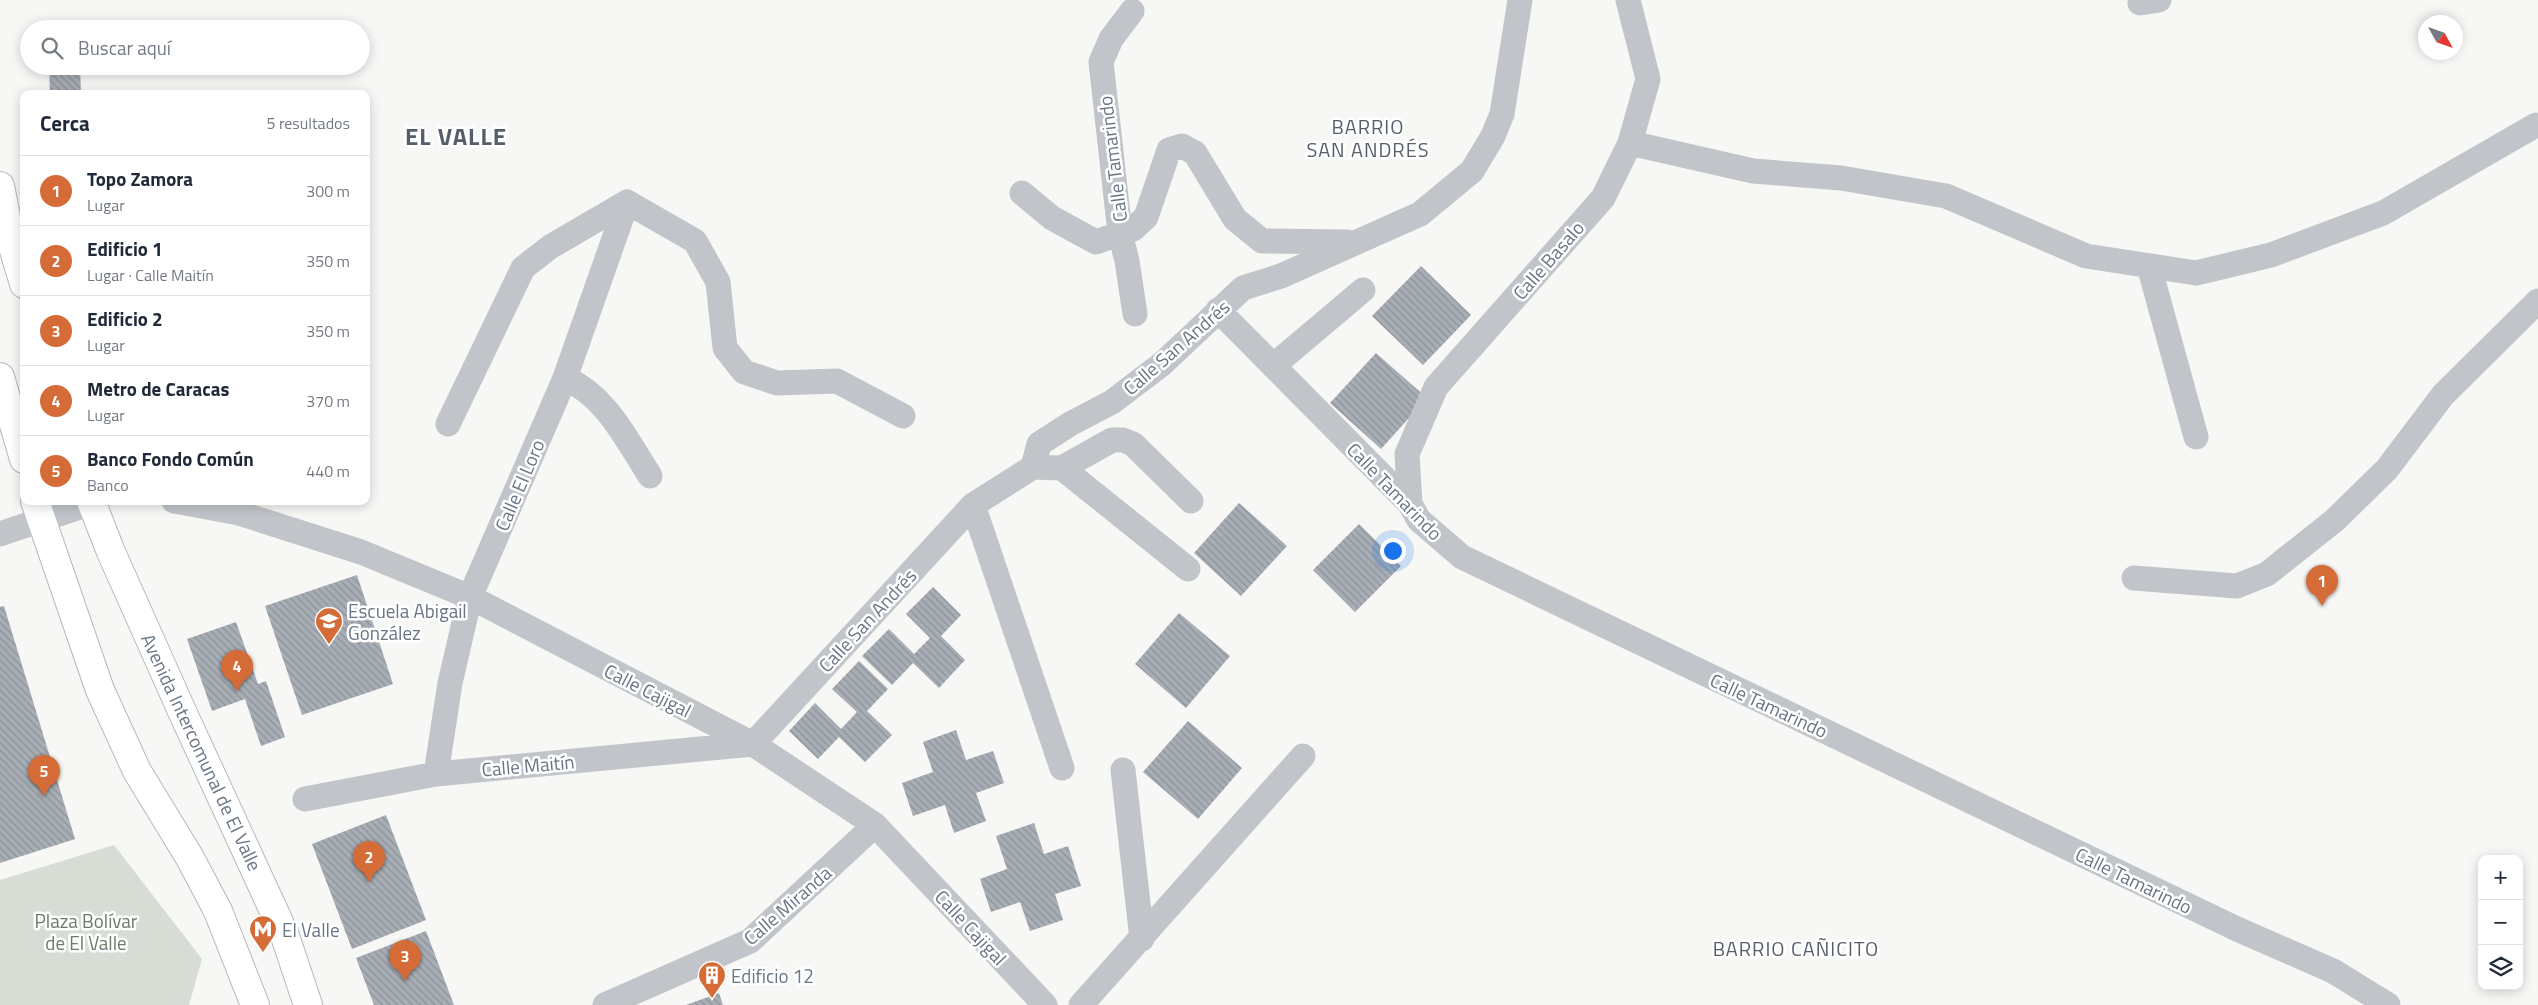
<!DOCTYPE html>
<html lang="es">
<meta charset="utf-8">
<style>
:root{--surface:#fff;--page:#f6f6f7;--text:#1f2937;--muted:#747a83;--line:#e0e1e3;--accent:#d56c38}
body{margin:0;font-family:"Titillium Web",sans-serif;background:var(--page);color:var(--text)}
.controls{position:absolute;right:15px;bottom:15px;display:grid;overflow:hidden;border-radius:10px;box-shadow:0 2px 12px #0003}
.controls button{width:45px;height:45px;display:grid;place-items:center;padding:0;border:0;border-bottom:1px solid var(--line);background:var(--surface);color:var(--text);font:25px sans-serif}
.compass{position:absolute;left:2418px;top:15px;width:45px;height:45px;border-radius:50%;background:var(--surface);box-shadow:0 2px 12px #0003;rotate:130deg}
.you{position:absolute;left:1392px;top:550px;width:18px;height:18px;margin:-12px;border:4px solid #fff;border-radius:50%;background:#1a73e8;box-shadow:0 0 0 8px #1a73e833}
.badge{display:grid;place-items:center;width:32px;height:32px;border-radius:50%;background:var(--accent);color:#fff;font-size:16px;font-weight:700}
.pin{position:absolute;translate:-50% -41px;filter:drop-shadow(0 1px 2px #0008)}
.pin::after{content:'';position:absolute;top:26px;width:18px;height:15px;background:inherit;clip-path:polygon(0 0,100% 0,50% 100%)}
.list{margin:0;padding:0;list-style:none}
h2{display:flex;justify-content:space-between;align-items:center;height:65px;margin:0;padding:0 20px;font-size:21px}
h2 small{font-size:16px;font-weight:400;color:var(--muted)}
.list li{display:grid;grid-template-columns:32px 1fr auto;gap:15px;align-items:center;box-sizing:border-box;height:70px;padding:0 20px;border-top:1px solid var(--line)}
.list b{display:block;font-size:19px;white-space:nowrap}
.list p{margin:0;font-size:16px;white-space:nowrap;color:var(--muted)}
.list em{font-size:16px;font-style:normal;color:var(--muted)}
.icon{flex:none;width:28px;height:28px;fill:none;stroke:currentColor;stroke-width:2;stroke-linecap:round;stroke-linejoin:round}
.map{position:relative;flex:none;width:2538px;height:1005px;overflow:hidden}
.search{position:absolute;background:var(--surface);box-shadow:0 2px 12px #0003;left:20px;top:20px;width:350px;height:55px;display:flex;align-items:center;gap:12px;box-sizing:border-box;padding:0 18px;border-radius:28px;color:var(--muted);font-size:19px}
.panel{position:absolute;background:var(--surface);box-shadow:0 2px 12px #0003;left:20px;top:90px;width:350px;height:415px;border-radius:10px}
.map>svg:first-child{display:block}
.park{fill:#d7dcd5}
.building{fill:url(#building-back-hatch)}
.lines{fill:none;stroke-linecap:round;stroke-linejoin:round}
.secondary-casing{stroke:#b4b8bd;stroke-width:30}
.minor{stroke:#c1c4c8;stroke-width:25}
.secondary{stroke:#fff;stroke-width:28}
.labels{text-anchor:middle;dominant-baseline:central;stroke-width:5;stroke-linejoin:round;paint-order:stroke}
.street-label{font-size:19px;fill:#697584;stroke:#fff}
.poi-label{font-size:19px;fill:#697584;stroke:#fff;text-anchor:start}
.park-label{font-size:19px;fill:#6a7b67;stroke:#fff}
.neighbourhood-label{font-size:20px;letter-spacing:1px;fill:#565f69;stroke:#fff}
.district-label{font-size:24px;font-weight:bold;letter-spacing:1px;fill:#565f69;stroke:#fff}
</style>
<div class="map">
<svg width="2538" height="1005" viewBox="0 0 2538 1005">
<defs>
<pattern id="building-back-hatch" width="6" height="6" patternUnits="userSpaceOnUse" patternTransform="scale(1.25)"><rect width="6" height="6" fill="#a8aeb5"/><path d="M-1 5l2 2M0 0l6 6M5-1l2 2" fill="none" stroke="#8d9299"/></pattern>
</defs>
<rect width="100%" height="100%" fill="#f7f8f5"/>
<path class="park" d="M114,845L202,959L189,1005H0V880Z"/>
<path class="building" d="M49,66H80L81,94H50Z
M1421,266L1471,315L1423,365L1372,316Z
M1376,353L1427,398L1381,449L1330,403Z
M1239,503L1287,546L1241,596L1194,553Z
M1359,524L1401,566L1355,612L1313,570Z
M357,575L393,684L302,715L265,606Z
M933,587L961,615L941,636L965,660L939,688L913,663L892,685L862,656L889,629L914,654L930,638L906,614Z
M4,606L75,839L0,863V607Z
M1179,613L1230,656L1186,708L1135,664Z
M236,622L258,684L266,681L285,737L261,746L245,699L212,711L187,639Z
M859,661L888,689L867,711L892,735L865,762L839,737L818,759L789,731L815,703L841,729L857,712L832,689Z
M1188,721L1242,768L1198,819L1143,772Z
M956,730L966,760L993,751L1004,783L976,793L986,821L954,833L945,805L913,816L902,783L933,772L923,742Z
M386,815L426,920L352,949L312,844Z
M1034,823L1044,854L1068,846L1081,886L1055,894L1063,920L1030,931L1020,902L991,912L980,879L1007,869L996,836Z
M426,931L454,1005H374L356,958Z
M719,993L723,1005H686Z"/>
<g class="lines">
<g class="secondary-casing">
<path id="secondary" d="M0,186L10,237L24,284
M0,377L24,459
M35,501L100,690L137,771L190,858L218,911L255,1005
M91,501L111,552L181,709L284,933L308,1005"/>
</g>
<path class="minor" d="M2140,3L2159,0
M1132,11L1111,39L1101,62L1120,233L1127,261L1135,314
M1630,143L1753,171L1841,178L1946,196L2086,256L2196,273L2271,255L2383,213L2536,125
M1022,193L1052,218L1096,242L1133,229L1146,217L1169,150L1182,146L1195,153L1235,219L1262,241L1347,242
M2149,266L2196,437
M1218,310L1410,504L1419,520L1462,557L2237,929L2333,971L2388,1005
M1273,366L1363,290
M565,378C607,397 626,439 650,476
M448,424L523,268L550,247L627,202L695,241L718,282L725,348L744,372L777,383L837,381L903,416
M1033,467L1062,468L1112,440H1123L1133,444L1191,501
M1062,468L1188,569
M174,501L239,513L361,552L470,597L753,744L875,825L1045,1005
M1410,504L1407,454L1436,387L1603,198L1630,143L1648,79L1628,0
M973,505L1062,768
M0,534L98,501
M2134,578L2237,586L2267,574L2335,520L2387,469L2443,395L2538,301
M753,744L973,505L1033,467L1039,444L1070,424L1112,402L1162,364L1243,288L1281,276L1420,214L1472,171L1493,136L1502,114L1520,0
M1123,770L1142,939
M436,774L450,683L470,597L565,378L627,202
M305,799L436,774L753,744
M605,1005L750,941L875,825
M1081,1005L1303,756"/>
<use href="#secondary" class="secondary"/>
</g>
<defs>
<g id="school-pin" transform="scale(1.4375)"><path d="M0 17L-7.5 6A9.5 9.5 0 1 1 7.5 6Z" fill="#d56c38" stroke="#fff"/><path d="M0-5L7-2L0 1L-7-2ZM-4 1L0 2.5L4 1V4Q0 6-4 4Z" fill="#fff"/></g>
<g id="metro-pin" transform="scale(1.4375)"><path d="M0 17L-7.5 6A9.5 9.5 0 1 1 7.5 6Z" fill="#d56c38" stroke="#fff"/><path d="M-5.5 5V-5H-3L0 0L3-5H5.5V5H3V-.5L0 4L-3-.5V5Z" fill="#fff"/></g>
<g id="building-pin" transform="scale(1.4375)"><path d="M0 17L-7.5 6A9.5 9.5 0 1 1 7.5 6Z" fill="#d56c38" stroke="#fff"/><path d="M-4-6H4V6H1V3H-1V6H-4ZM-2.5-4.3h1.7v1.8h-1.7ZM.8-4.3h1.7v1.8H.8ZM-2.5-1h1.7V.8h-1.7ZM.8-1h1.7V.8H.8Z" fill="#fff"/></g>
</defs>
<g fill-rule="evenodd">
<use href="#school-pin" x="329" y="621"/>
<use href="#metro-pin" x="263" y="929"/>
<use href="#building-pin" x="712" y="975"/>
</g>
<g class="labels">
<g class="street-label">
<text transform="translate(1112 159) rotate(-97)">Calle Tamarindo</text>
<text transform="translate(1548 260) rotate(-49)">Calle Basalo</text>
<text transform="translate(1176 347) rotate(-41)">Calle San Andrés</text>
<text transform="translate(519 485) rotate(-67)">Calle El Loro</text>
<text transform="translate(1395 491) rotate(46)">Calle Tamarindo</text>
<text transform="translate(867 620) rotate(-47)">Calle San Andrés</text>
<text transform="translate(648 690) rotate(27)">Calle Cajigal</text>
<text transform="translate(1769 705) rotate(25)">Calle Tamarindo</text>
<text transform="translate(202 752) rotate(65)">Avenida Intercomunal de El Valle</text>
<text transform="translate(528 765) rotate(-5)">Calle Maitín</text>
<text transform="translate(2134 880) rotate(26)">Calle Tamarindo</text>
<text transform="translate(787 905) rotate(-41)">Calle Miranda</text>
<text transform="translate(971 927) rotate(47)">Calle Cajigal</text>
</g>
<g class="poi-label">
<text x="348" y="610">Escuela Abigail<tspan x="348" dy="22">González</tspan></text>
<text x="282" y="929">El Valle</text>
<text x="731" y="975">Edificio 12</text>
</g>
<g class="park-label">
<text x="86" y="920">Plaza Bolívar<tspan x="86" dy="22">de El Valle</tspan></text>
</g>
<g class="neighbourhood-label">
<text x="1368" y="126">BARRIO<tspan x="1368" dy="23">SAN ANDRÉS</tspan></text>
<text x="1796" y="948">BARRIO CAÑICITO</text>
</g>
<g class="district-label">
<text x="456" y="136">EL VALLE</text>
</g>
</g>
</svg>
<div class="controls">
<button>+</button>
<button>−</button>
<button><svg class="icon" aria-label="layers" viewBox="0 0 24 24"><path d="M12 4l9 5-9 5-9-5zM3 14l9 5 9-5"/></svg></button>
</div>
<svg class="compass" viewBox="-18 -18 36 36"><path d="M0-13l5 13h-10z" fill="#e53935"/><path d="M0 13l5-13h-10z" fill="#747a83"/></svg>
<div class="you"></div>
<div class="pin badge" style="left:2322px;top:606px">1</div>
<div class="pin badge" style="left:369px;top:882px">2</div>
<div class="pin badge" style="left:405px;top:981px">3</div>
<div class="pin badge" style="left:237px;top:691px">4</div>
<div class="pin badge" style="left:44px;top:796px">5</div>
<div class="search"><svg class="icon" aria-label="search" viewBox="0 0 24 24"><circle cx="10" cy="10" r="6"/><path d="M15 15l6 6"/></svg>Buscar aquí</div>
<section class="panel">
<h2>Cerca<small>5 resultados</small></h2>
<ul class="list">
<li><span class="badge">1</span><div><b>Topo Zamora</b><p>Lugar</p></div><em>300 m</em></li>
<li><span class="badge">2</span><div><b>Edificio 1</b><p>Lugar · Calle Maitín</p></div><em>350 m</em></li>
<li><span class="badge">3</span><div><b>Edificio 2</b><p>Lugar</p></div><em>350 m</em></li>
<li><span class="badge">4</span><div><b>Metro de Caracas</b><p>Lugar</p></div><em>370 m</em></li>
<li><span class="badge">5</span><div><b>Banco Fondo Común</b><p>Banco</p></div><em>440 m</em></li>
</ul>
</section>
</div>
